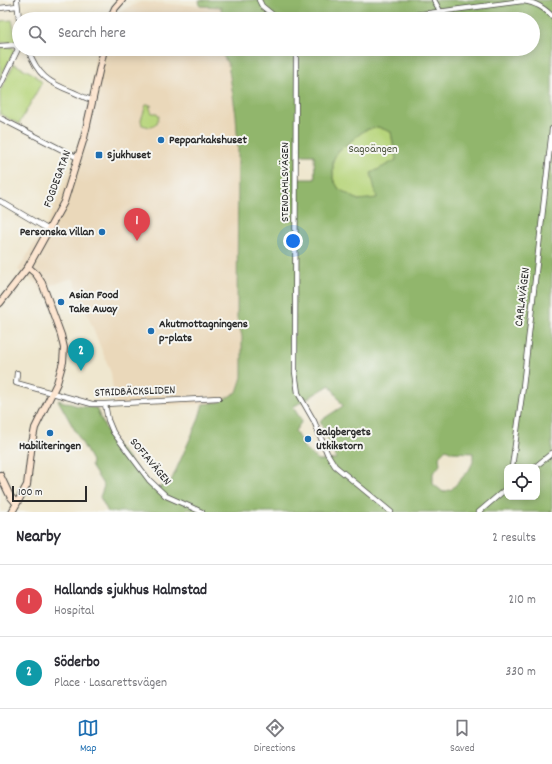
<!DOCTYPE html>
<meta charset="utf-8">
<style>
:root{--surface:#fff;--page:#f7f7f7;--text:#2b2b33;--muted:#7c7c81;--line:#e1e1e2;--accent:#1f6fb2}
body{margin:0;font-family:Dekko,sans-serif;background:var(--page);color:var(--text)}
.controls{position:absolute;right:12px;bottom:12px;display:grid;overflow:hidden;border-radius:8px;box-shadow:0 2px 10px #0003}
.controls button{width:36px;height:36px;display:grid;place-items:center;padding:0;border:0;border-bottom:1px solid var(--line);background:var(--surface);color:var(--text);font:20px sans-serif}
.scale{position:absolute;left:12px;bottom:10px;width:75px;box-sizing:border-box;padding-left:4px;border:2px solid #2b2b2b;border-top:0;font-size:11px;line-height:14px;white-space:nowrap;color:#2b2b2b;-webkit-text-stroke:3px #f6f6f2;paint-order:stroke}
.you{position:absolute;left:293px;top:241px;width:14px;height:14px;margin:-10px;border:3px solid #fff;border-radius:50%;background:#1a73e8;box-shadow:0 0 0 6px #1a73e833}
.badge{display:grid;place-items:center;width:26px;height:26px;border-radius:50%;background:var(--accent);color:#fff;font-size:13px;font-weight:700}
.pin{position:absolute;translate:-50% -33px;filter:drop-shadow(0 1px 2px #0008)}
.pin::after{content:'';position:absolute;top:21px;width:14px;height:12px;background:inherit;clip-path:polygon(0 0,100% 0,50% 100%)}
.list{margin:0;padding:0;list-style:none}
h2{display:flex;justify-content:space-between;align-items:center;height:52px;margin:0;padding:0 16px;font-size:17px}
h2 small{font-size:13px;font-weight:400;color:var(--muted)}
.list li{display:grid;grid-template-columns:26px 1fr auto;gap:12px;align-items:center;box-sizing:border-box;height:72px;padding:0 16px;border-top:1px solid var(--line)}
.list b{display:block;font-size:15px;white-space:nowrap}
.list p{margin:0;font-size:13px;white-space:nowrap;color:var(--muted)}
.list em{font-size:13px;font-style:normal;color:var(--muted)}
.icon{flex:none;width:22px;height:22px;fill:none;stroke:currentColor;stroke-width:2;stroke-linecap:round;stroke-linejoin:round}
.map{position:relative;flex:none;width:552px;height:512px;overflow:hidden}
.search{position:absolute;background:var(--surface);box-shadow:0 2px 10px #0003;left:12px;right:12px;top:12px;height:44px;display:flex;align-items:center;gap:10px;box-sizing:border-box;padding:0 14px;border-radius:22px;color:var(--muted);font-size:15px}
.sheet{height:196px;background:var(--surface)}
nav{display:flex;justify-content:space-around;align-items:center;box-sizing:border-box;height:56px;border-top:1px solid var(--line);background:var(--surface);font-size:11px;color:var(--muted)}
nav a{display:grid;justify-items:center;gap:2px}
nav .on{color:var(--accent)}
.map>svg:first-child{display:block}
.built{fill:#ead8ba}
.green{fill:#b7d57c;stroke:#718054}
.forest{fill:#91b66c;stroke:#5e704c;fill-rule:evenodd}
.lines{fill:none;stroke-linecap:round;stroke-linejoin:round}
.street-casing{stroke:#484744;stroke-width:6}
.secondary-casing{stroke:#484744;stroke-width:8}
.street{stroke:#fff;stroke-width:4.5}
.secondary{stroke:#fce5d0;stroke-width:6}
.poi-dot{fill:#1f6fb2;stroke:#f6f6f2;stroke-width:1.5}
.labels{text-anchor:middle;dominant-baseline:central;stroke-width:4;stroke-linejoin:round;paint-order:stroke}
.poi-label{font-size:12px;font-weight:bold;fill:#2b2b2b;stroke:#f6f6f2;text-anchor:start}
.park-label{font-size:12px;fill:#4e563f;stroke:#f6f6f2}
.street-label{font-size:12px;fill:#2b2b2b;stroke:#f6f6f2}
</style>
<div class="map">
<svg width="552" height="512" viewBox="0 0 552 512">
<rect width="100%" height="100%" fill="#f6f6f2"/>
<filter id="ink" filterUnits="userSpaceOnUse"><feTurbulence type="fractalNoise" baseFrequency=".025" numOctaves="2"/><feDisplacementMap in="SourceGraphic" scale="8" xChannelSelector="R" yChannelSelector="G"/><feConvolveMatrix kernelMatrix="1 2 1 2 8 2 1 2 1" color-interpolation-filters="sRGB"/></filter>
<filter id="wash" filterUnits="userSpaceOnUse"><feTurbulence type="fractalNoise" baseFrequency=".012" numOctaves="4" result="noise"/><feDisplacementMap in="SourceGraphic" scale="16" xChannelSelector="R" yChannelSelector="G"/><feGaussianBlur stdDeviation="0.9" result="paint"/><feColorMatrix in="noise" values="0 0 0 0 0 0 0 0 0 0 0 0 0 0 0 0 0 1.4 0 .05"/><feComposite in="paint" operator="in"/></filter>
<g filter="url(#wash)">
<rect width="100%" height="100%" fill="#efe7cf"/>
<path class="built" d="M141,2L221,7L222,19H116L121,12L128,7Z
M96,49H219L228,64L236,115L238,149L237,318L242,336V377L237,392L219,402L203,404L115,406L111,373L73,278L40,289L38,284L18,270L48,222L74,163L91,93Z"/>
<path class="green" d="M12,20L17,42L0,43V21Z
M0,48L12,47L15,50L0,78Z
M14,64L32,73L42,82L19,124L0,114V91Z
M148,104L152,106H149L152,113H157L159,116L157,123L150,127L142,125L141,120L146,105Z
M378,127L391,132L396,160L377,199L358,200L339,189L333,179V160L338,151L365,130Z"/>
<path class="forest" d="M199,0H552V512H194L188,509L183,512H108L100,497L104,486L91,466L92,461L58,400L78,406L96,408L110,438L155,489L171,481L198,421L203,404L219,402L237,392L242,377V336L237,318L238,149L236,115L228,64L219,49H533V19H222L221,7L200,6ZM378,127L391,132L396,160L371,173L377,198L358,200L339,189L333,179V160L338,151L365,130ZM297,155H314L315,179H296ZM330,385L343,406L320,421L336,459L319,461L305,449L295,431L302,421L293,407ZM446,449L452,452L473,453V462L469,470L452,489L443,492L433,484V473L440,465L439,456ZM507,467H537V497H507Z"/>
</g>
<g filter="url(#ink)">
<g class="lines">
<g class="street-casing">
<path id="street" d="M17,0L19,19
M259,0L262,6L278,19
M434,0L440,11
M0,8L17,6
M383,19L523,1C536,3 543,7 552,16
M0,46L15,45L18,49L0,86
M28,49C37,75 49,83 73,92C80,95 86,99 93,100
M296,49L295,372L298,393L314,421L327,453L335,466L391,512
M0,118L78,158
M0,201L49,230
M17,373L16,383L92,404H105L219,398
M105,404L108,420L113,432L149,480L166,496L202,512
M512,467L523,387L552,129
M535,467L552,453
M479,512L507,488"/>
</g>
<g class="secondary-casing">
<path id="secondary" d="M110,19L115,8L122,0
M0,303L28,267L64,202L84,138L104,49
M0,475L10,496L16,503
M12,512L27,485L32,443L35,428L57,383L63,362L64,348L61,335L42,283L36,274L28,267"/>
</g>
<use href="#street" class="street"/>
<use href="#secondary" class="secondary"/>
</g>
</g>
<g class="poi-dot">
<circle cx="161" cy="140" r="4"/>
<rect x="95" y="151" width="8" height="8" rx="2"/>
<circle cx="102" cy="232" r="4"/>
<circle cx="61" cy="302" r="4"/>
<circle cx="151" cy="331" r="4"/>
<circle cx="50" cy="433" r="4"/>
<circle cx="308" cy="439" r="4"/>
</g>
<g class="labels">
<g class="poi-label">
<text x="169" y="140">Pepparkakshuset</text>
<text x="107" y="155">Sjukhuset</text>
<text x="94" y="232" text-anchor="end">Personska Villan</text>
<text x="69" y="295">Asian Food<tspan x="69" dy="14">Take Away</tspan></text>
<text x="159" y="324">Akutmottagningens<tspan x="159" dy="14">p-plats</tspan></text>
<text x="316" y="432">Galgbergets<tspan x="316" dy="14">Utkikstorn</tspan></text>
<text x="50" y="446" text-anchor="middle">Habiliteringen</text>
</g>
<g class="park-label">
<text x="373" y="149">Sagoängen</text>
</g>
<g class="street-label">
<text transform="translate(58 179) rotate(-70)">FOGDEGATAN</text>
<text transform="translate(285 182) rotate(-90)">STENDAHLSVÄGEN</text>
<text transform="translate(523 297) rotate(-83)">CARLAVÄGEN</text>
<text transform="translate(135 392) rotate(-2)">STRIDBÄCKSLIDEN</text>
<text transform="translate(150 462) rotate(50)">SOFIAVÄGEN</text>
</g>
</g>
</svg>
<div class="controls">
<button><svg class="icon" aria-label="locate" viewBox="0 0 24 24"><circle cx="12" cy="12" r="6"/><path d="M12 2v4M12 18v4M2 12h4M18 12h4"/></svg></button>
</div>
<div class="scale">100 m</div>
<div class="you"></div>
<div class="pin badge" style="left:137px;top:241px;background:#e0444e">1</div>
<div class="pin badge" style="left:81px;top:371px;background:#0f9aa8">2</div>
<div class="search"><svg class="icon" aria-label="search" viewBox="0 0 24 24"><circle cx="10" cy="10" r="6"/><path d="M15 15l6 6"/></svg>Search here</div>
</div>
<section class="sheet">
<h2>Nearby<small>2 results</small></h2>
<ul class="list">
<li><span class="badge" style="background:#e0444e">1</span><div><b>Hallands sjukhus Halmstad</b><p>Hospital</p></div><em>210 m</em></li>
<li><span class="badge" style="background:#0f9aa8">2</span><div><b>Söderbo</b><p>Place · Lasarettsvägen</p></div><em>330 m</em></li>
</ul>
</section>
<nav>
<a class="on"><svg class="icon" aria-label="map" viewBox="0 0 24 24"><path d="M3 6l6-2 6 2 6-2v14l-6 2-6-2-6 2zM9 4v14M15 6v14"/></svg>Map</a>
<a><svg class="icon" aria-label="directions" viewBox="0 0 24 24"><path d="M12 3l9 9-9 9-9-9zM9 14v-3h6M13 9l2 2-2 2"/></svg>Directions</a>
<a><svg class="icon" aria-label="saved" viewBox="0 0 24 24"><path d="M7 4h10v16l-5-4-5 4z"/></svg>Saved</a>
</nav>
